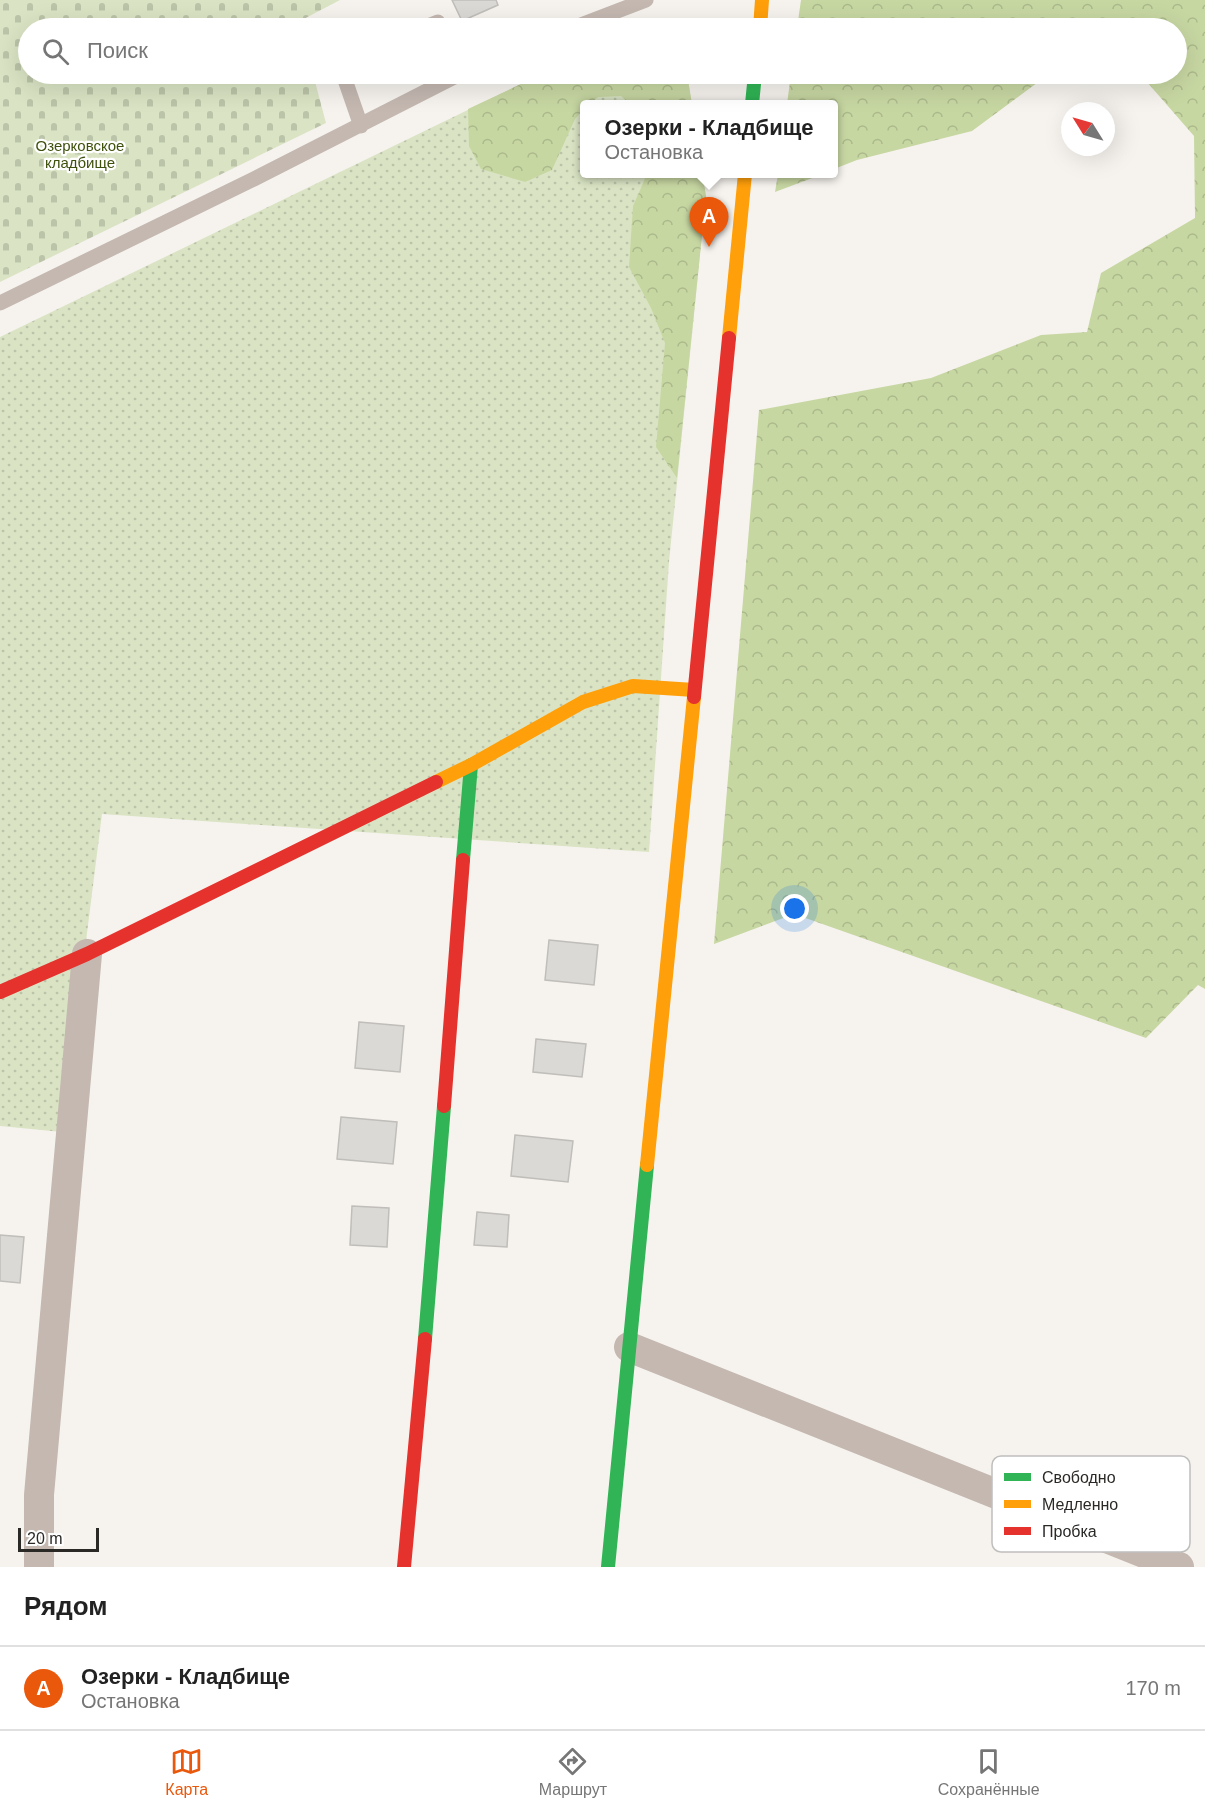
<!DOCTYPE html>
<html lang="ru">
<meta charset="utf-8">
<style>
:root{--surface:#fff;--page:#f2f2f2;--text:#222;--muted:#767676;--line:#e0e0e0;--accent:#ea580c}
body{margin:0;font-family:Arial,sans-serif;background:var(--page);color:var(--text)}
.compass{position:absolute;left:1061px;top:102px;width:54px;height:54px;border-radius:50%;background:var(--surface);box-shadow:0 6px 24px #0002;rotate:307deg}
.scale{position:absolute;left:18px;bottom:15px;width:81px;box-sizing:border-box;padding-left:6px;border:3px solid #2b2926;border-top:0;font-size:16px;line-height:21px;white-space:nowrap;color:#2b2926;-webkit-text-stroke:4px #fff;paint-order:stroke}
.you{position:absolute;left:795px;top:909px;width:21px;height:21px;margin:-15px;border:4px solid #fff;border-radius:50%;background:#1a73e8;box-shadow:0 0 0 9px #1a73e833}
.badge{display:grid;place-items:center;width:39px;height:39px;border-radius:50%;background:var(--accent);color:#fff;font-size:20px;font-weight:700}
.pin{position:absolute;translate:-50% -50px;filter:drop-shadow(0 2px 3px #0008)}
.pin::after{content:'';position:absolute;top:32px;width:21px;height:18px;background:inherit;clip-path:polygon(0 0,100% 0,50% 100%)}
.popup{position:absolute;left:580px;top:100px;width:258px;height:78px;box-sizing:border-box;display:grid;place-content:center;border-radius:6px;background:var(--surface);filter:drop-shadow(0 2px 4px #0005);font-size:20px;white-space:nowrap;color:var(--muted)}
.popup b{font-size:22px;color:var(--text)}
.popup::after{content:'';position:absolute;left:50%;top:100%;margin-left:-12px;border:12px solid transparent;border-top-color:var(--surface)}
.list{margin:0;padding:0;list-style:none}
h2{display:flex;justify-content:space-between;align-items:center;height:78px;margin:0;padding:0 24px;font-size:26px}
h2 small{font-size:20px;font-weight:400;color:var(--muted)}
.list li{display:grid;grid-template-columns:39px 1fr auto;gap:18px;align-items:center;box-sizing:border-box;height:84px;padding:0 24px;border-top:2px solid var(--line)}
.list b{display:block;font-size:22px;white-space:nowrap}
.list p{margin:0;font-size:20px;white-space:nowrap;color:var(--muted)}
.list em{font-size:20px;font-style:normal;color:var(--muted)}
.icon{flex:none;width:33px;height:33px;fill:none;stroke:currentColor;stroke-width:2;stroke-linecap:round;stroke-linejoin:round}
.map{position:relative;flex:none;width:1205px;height:1567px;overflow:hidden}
.search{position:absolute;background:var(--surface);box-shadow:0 6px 24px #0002;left:18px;right:18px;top:18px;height:66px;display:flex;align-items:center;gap:15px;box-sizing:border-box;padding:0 21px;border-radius:33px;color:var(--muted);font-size:22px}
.sheet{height:162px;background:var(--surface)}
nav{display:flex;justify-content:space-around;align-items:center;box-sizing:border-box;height:84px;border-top:2px solid var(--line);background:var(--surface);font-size:16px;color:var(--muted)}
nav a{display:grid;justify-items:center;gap:3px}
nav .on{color:var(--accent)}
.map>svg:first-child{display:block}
.green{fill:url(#green-dots)}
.forest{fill:url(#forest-crowns)}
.cemetery{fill:url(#cemetery-stones)}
.building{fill:#dbd9d5;stroke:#c0beba;stroke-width:1.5}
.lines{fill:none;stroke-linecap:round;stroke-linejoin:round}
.lane{stroke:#c4b8b1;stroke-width:15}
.street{stroke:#c4b8b1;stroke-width:30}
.fast{stroke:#30b455;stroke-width:14}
.slow{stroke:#ff9f0a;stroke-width:14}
.jam{stroke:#e5322d;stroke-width:14}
.labels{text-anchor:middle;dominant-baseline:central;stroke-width:4.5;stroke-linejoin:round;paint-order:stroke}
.park-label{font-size:15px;fill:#3e510c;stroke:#fff}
.key{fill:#fff;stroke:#bfbfbe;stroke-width:1.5}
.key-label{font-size:16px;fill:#2b2926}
</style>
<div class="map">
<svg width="1205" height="1567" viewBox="0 0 1205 1567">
<defs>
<pattern id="green-dots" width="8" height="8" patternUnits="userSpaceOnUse" patternTransform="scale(1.5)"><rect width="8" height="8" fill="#dae4c4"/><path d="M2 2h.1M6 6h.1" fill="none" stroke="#bbc4a8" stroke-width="1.8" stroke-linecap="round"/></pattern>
<pattern id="forest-crowns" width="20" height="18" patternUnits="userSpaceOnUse" patternTransform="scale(1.5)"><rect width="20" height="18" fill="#c7d7a2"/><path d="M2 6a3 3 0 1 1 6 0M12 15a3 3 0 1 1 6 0" fill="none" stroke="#abb98b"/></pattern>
<pattern id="cemetery-stones" width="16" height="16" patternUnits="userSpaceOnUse" patternTransform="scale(1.5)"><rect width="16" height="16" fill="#dae4c4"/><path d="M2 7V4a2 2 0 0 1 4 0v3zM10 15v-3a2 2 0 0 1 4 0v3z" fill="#bbc4a8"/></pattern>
</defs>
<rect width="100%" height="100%" fill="#f6f3ee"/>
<path class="green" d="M542,74H687L692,104H584V174H702L706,196L669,562L649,852L102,814L62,1132L0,1126V337Z"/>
<path class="forest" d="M801,0H1205V989L1198,985L1146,1038L794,914L714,944L759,410L931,378L1041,335L1087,332L1101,273L1195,218L1194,136L1140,74H1176V28H797Z
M648,18L670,20L677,28H632Z
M542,74H687L692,104H630L621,96L598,97L590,104H584V109L575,119L552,170L525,182L481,169L469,146L468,109Z
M791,74H1049L972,131L857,160L834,169V104H787Z
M647,174H702L706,196L677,478L656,447L665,343L651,308L629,267L633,206Z
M778,174H823L775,192Z"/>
<path class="cemetery" d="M0,0H340L300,21L302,28H28V74H313L326,123L0,282Z"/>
<path class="building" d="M452,0H496L498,5L462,21Z
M549,940L598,945L594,985L545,980Z
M359,1022L404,1026L400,1072L355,1068Z
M536,1039L586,1044L582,1077L533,1072Z
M341,1117L397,1122L393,1164L337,1159Z
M515,1135L573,1141L568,1182L511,1176Z
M352,1206L389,1208L387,1247L350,1245Z
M477,1212L509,1215L507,1247L474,1245Z
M0,1235L24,1237L20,1283L0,1281Z"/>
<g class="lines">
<path class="lane" d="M423,28L438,22L441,28
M573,28L646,0
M343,74L361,126
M0,303L254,179L460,74"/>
<path class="street" d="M629,1347L1179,1567
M39,1567V1495L87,954"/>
<path class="fast" d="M752,104L755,74
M463,860L471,765
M425,1339L444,1106
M608,1567L647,1165"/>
<path class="slow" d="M760,28L762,0
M729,338L745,174
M436,782L471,765L583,702L633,686L694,690
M647,1165L694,697"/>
<path class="jam" d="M694,697L729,338
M0,992L87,954L436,782
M444,1106L463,860
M404,1567L425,1339"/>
</g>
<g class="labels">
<g class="park-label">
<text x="80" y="145">Озерковское<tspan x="80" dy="17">кладбище</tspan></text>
</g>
</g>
<rect x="992" y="1456" width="198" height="96" rx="9" class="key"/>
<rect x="1004" y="1473" width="27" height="8" fill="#30b455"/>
<rect x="1004" y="1500" width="27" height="8" fill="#ff9f0a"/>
<rect x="1004" y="1527" width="27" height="8" fill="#e5322d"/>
<g class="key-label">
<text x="1042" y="1483">Свободно</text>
<text x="1042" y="1510">Медленно</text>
<text x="1042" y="1537">Пробка</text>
</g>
</svg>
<svg class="compass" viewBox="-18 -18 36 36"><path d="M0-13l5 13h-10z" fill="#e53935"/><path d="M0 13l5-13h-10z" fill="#767676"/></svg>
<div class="scale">20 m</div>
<div class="you"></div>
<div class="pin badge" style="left:709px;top:247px">A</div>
<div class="popup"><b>Озерки - Кладбище</b>Остановка</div>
<div class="search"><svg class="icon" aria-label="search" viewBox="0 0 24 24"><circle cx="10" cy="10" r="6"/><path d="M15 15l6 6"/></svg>Поиск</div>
</div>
<section class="sheet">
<h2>Рядом<small></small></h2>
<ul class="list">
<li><span class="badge">A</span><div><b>Озерки - Кладбище</b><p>Остановка</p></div><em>170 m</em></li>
</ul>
</section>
<nav>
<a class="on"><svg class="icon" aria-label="map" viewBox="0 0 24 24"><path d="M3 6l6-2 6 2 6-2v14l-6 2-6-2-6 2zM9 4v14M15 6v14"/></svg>Карта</a>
<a><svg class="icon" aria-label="directions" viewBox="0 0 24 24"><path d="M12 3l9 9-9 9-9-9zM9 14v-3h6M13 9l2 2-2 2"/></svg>Маршрут</a>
<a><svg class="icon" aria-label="saved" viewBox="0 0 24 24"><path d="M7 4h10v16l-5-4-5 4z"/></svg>Сохранённые</a>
</nav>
